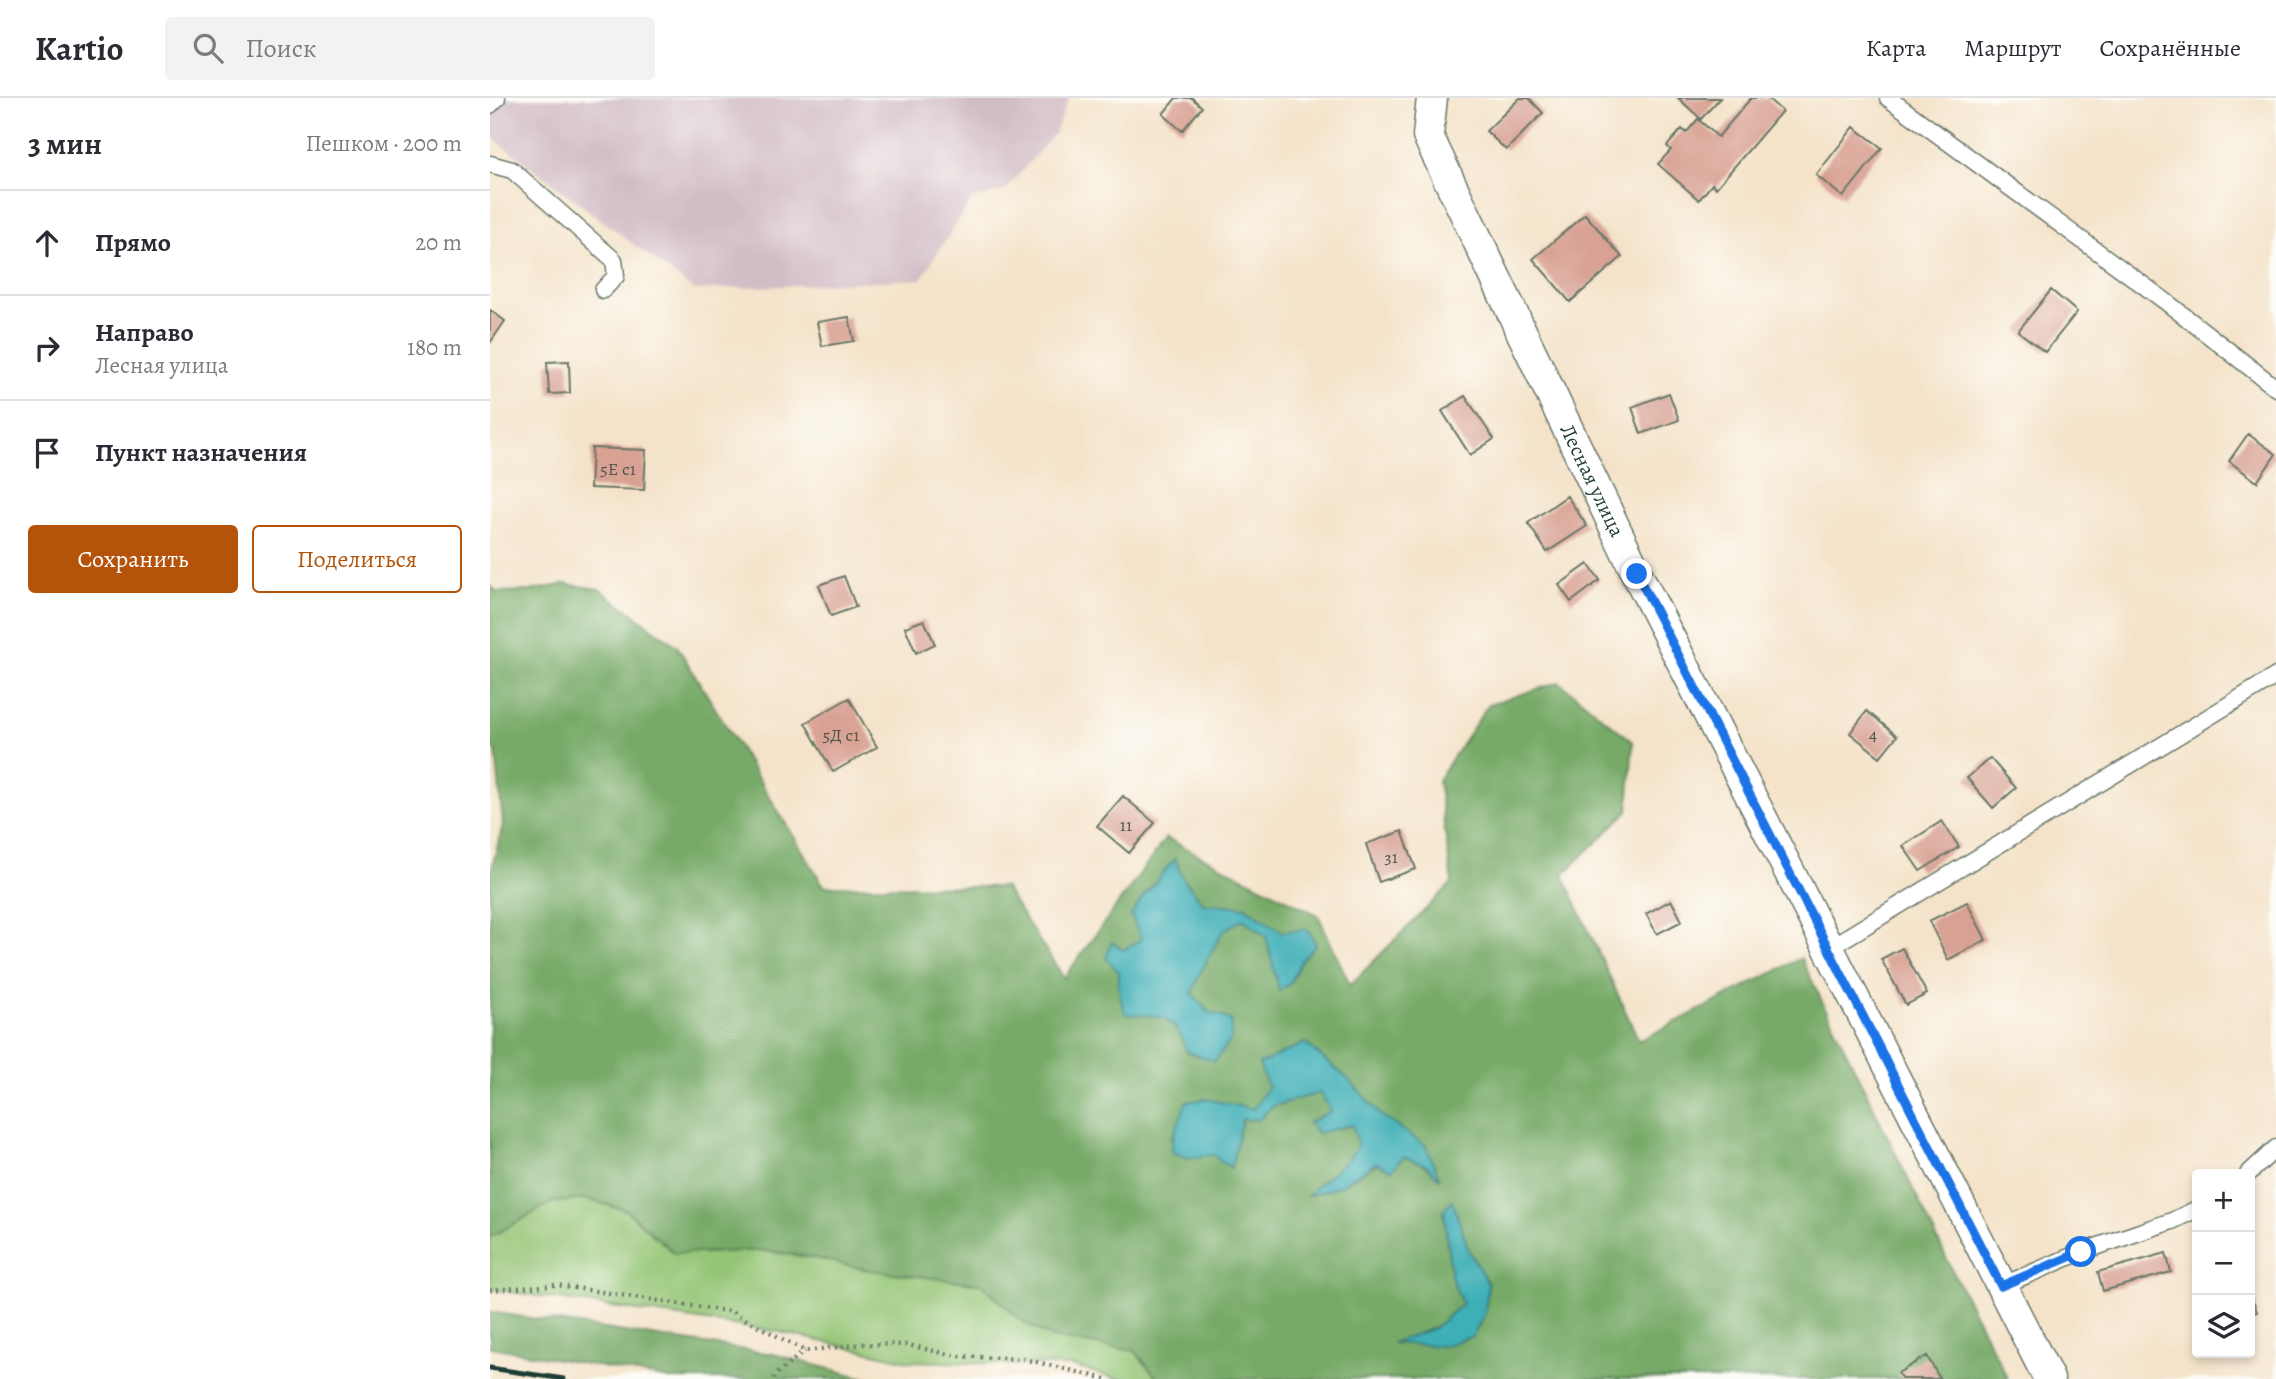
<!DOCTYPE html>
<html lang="ru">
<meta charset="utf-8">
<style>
:root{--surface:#fff;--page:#f2f2f3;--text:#2b2b33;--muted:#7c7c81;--line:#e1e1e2;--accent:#b45309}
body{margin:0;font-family:Alegreya,serif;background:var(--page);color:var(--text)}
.controls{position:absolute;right:21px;bottom:21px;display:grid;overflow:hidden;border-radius:7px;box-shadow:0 4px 10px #0003}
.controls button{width:63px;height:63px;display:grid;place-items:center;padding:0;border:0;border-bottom:2px solid var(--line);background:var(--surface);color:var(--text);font:35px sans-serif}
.stop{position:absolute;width:21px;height:21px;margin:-16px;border:5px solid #1a73e8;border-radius:50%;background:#fff}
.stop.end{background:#1a73e8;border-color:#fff;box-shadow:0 2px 7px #0008}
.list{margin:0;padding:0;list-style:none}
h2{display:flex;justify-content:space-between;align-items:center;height:91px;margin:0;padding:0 28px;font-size:30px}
h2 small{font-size:23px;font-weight:400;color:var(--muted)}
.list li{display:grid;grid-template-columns:46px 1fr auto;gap:21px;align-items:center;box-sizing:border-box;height:105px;padding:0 28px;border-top:2px solid var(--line)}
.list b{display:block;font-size:26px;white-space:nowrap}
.list p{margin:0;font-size:23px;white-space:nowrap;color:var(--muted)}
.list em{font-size:23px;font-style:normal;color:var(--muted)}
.actions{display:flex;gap:14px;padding:21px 28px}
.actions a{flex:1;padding:16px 0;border:2px solid var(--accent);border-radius:7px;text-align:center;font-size:24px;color:var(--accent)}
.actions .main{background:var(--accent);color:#fff}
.icon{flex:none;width:38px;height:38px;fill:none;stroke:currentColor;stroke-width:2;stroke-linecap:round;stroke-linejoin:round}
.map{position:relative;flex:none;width:1786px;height:1281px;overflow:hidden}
header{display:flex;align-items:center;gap:42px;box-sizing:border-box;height:98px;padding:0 35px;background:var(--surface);border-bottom:2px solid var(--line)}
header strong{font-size:33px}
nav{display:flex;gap:38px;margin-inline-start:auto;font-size:24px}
.search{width:490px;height:63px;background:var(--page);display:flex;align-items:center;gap:18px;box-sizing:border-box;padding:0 24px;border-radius:7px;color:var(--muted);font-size:26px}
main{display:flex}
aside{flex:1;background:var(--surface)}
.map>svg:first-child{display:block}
.industrial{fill:#d2bdc6}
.green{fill:#94c576;stroke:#5a8155;stroke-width:2}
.forest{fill:#77aa67;stroke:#4b744e;stroke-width:2;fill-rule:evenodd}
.water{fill:#3eafb7;stroke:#2e7676;stroke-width:2}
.building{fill:#d8a193}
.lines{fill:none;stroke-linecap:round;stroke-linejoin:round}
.service-casing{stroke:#6a7768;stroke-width:19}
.minor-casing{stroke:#6a7768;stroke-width:33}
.path{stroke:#6a7768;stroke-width:4.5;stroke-dasharray:2 5;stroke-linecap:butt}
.service{stroke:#fff;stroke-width:16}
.minor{stroke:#fff;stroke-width:30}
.rail{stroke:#1f3d34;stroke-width:5}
.route{stroke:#1a73e8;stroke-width:9}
.labels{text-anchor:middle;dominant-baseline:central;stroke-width:6;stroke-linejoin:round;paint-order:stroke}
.number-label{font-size:18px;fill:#4d564c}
.street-label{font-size:21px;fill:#1f3d34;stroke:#fdfcf7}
</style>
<header>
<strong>Kartio</strong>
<div class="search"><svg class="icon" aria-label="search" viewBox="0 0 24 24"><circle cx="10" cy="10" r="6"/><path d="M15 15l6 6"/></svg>Поиск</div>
<nav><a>Карта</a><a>Маршрут</a><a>Сохранённые</a></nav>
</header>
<main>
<aside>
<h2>3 мин<small>Пешком · 200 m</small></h2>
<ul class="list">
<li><svg class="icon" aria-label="ahead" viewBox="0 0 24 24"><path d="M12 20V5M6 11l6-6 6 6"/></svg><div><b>Прямо</b></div><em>20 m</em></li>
<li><svg class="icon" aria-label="right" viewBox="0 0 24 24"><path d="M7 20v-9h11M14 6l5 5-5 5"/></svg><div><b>Направо</b><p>Лесная улица</p></div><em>180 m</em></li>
<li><svg class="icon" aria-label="arrive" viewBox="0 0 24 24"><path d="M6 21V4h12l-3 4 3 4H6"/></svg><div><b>Пункт назначения</b></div></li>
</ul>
<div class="actions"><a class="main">Сохранить</a><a>Поделиться</a></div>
</aside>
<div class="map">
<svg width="1786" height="1281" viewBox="0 0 1786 1281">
<rect width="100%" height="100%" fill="#fdfcf7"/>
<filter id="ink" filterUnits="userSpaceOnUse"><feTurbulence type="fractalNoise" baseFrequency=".0143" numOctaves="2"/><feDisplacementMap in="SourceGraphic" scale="14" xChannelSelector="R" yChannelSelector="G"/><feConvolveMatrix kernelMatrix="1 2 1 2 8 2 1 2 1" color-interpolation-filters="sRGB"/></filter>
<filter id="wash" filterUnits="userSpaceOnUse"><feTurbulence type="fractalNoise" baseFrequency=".00686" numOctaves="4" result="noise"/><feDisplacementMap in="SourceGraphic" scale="28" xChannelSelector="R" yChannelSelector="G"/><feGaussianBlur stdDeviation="1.57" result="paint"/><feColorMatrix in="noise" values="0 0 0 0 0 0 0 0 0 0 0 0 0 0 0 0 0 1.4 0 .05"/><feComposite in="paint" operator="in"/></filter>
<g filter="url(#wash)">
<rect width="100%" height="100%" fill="#f4e3c9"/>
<path class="industrial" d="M0,0H579L565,35L516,92L481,102L431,181L204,192L0,38Z"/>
<path class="green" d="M96,1101L136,1112L164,1138L213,1155L270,1152L492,1186L533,1224L563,1240L645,1253L668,1281H628L582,1268L419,1263L290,1234L0,1191V1139L63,1104Z"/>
<path class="forest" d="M75,486L109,491L187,548L334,788L514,789L574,880L676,740L828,817L860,887L962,785L948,682L998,607L1069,584L1143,644L1138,713L1073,777L1149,943L1311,860L1466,1180L1518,1281H668L645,1253L563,1240L533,1224L492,1186L378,1172L321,1159L270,1152L213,1155H184L136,1112L96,1101L63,1104L0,1139V777L13,727L6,653L0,649V488L7,494L40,493ZM685,761L692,779L713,805L755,809L792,834L811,863L800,885L789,892L776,838L753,821L733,832L709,877L702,895L717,913L697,954L690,934L673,919L628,890L629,874L622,845L633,852L651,841L653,799ZM815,945L858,981L890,1017L936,1048L948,1079C912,1040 887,1068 851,1087C841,1092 830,1094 819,1097C829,1079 870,1061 868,1044C868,1039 864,1032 862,1027L828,1035L818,1025L841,1013L830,994L783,1008L768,1022L752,1021L741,1070L723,1057L681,1041L691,1021L696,1004L716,1001L763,1011ZM962,1103L979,1153L998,1186L995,1215L983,1238L926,1245H905L944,1230L972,1206C959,1173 957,1148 954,1112Z
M0,1214L283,1256L379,1281H180L0,1249Z"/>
<path class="water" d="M685,761L692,779L713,805L755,809L792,834L817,831L826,846L811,863L800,885L789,893L776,838L753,821L733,833L709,877L702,895L717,913L741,922V942L725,963L697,954C684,915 672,918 635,916L628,890L629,874L616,860L622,844L633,852L651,841L641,817L653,799Z
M815,945L858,981L891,1017L936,1048L950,1081L936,1067L913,1059L902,1072L886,1065L849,1088L818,1098C832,1077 860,1068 868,1045L862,1027L828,1035L818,1025L841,1013L830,995L783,1008L768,1022L752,1021L741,1070L723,1057L698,1060L682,1054C681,1036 691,1021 696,1004L716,1001L763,1011L778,989L769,966Z
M962,1102L979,1153L998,1186L995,1215L983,1238L953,1248L902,1245L944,1230L972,1206L961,1178L954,1112Z"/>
<g id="blocks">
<path class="building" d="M686,0H702L712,9L692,33L673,16Z
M1030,0H1039L1053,15L1016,52L996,33Z
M1188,0H1230L1211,21Z
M1261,0H1277L1292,13L1226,90L1222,86L1209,102L1168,66L1181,52L1177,48L1192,31L1196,35L1208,21L1228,39Z
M1364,29L1392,50L1353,99L1326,77Z
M1095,116L1132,159L1080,204L1043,161Z
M1561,192L1587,214L1555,254L1528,233Z
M0,212L15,223L0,245Z
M359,219L364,243L332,248L327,224Z
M79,263L80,295L59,296L57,264Z
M1179,295L1189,322L1151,336L1142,309Z
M975,298L1004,341L980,357L952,313Z
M1758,336L1786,356L1767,384L1739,363Z
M102,350L156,352L154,392L100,390Z
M1077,398L1097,428L1057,454L1038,425Z
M1098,466L1110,482L1081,504L1069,487Z
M354,478L366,509L341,518L329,487Z
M434,522L445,546L426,555L415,529Z
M359,600L387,649L343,674L315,625Z
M1377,613L1407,638L1390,659L1360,635Z
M1500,660L1526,690L1503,710L1477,680Z
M633,698L665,725L639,755L607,728Z
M1452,723L1469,749L1430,773L1413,748Z
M912,733L926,771L889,784L876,746Z
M1181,802L1192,823L1167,836L1156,816Z
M1477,804L1496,842L1458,862L1439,823Z
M1412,850L1437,896L1416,907L1391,861Z
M1676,1155L1681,1174L1613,1193L1608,1174Z
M1760,1196L1767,1214L1760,1217Z
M1437,1258L1450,1281H1412L1408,1275Z"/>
</g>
</g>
<g filter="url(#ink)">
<use href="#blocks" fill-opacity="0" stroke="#6a7768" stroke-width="2"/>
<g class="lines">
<g class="service-casing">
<path id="service" d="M1398,0L1675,203L1786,290
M0,7L7,0
M0,66L22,72L124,162L126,178L113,192
M1339,850L1786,578
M1758,1076L1786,1050
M1511,1188L1591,1154L1682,1123L1707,1111"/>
</g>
<g class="minor-casing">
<g id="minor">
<path id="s1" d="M942,0L938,38L1147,476L1559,1281"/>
</g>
</g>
<path class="path" d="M0,1192L66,1187L242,1214L315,1253L373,1246L418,1247L466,1258L534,1261L616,1281
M283,1281L286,1276L315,1253"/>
<use href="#service" class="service"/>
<use href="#minor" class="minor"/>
<path class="rail" d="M0,1270L74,1281"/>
</g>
</g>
<g class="lines" filter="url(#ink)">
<path class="route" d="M1147,476L1511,1188L1591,1154"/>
</g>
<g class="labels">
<g class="number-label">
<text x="128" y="371">5Е с1</text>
<text x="1383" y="636">4</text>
<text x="351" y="637">5Д с1</text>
<text x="636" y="727">11</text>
<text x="901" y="759">31</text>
</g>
<g class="street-label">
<text stroke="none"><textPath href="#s1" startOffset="420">Лесная улица</textPath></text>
</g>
</g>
</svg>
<div class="controls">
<button>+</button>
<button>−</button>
<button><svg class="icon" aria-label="layers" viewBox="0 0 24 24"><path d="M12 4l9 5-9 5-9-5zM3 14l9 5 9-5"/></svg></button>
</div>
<div class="stop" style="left:1591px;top:1154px"></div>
<div class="stop end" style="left:1147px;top:476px"></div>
</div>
</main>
